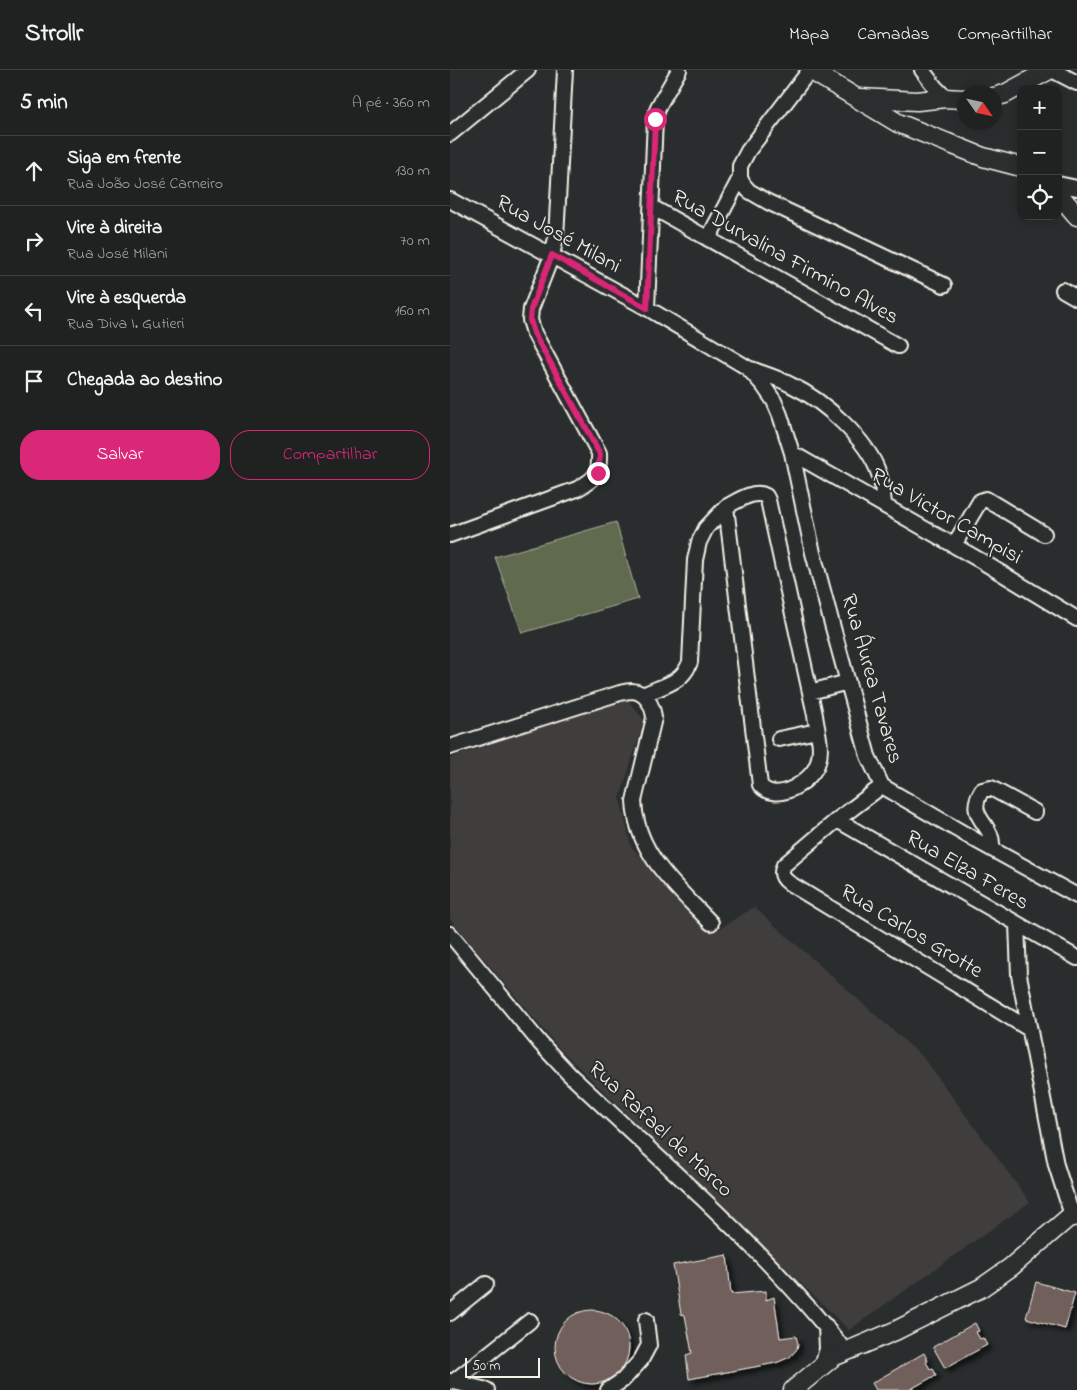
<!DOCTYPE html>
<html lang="pt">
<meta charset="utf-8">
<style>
:root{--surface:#202222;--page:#282a2a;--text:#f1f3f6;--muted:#a2a4a5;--line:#3d3f40;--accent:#db2777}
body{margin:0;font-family:"Indie Flower",sans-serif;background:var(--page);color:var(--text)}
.controls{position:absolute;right:15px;top:15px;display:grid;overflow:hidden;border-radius:10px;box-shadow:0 2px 12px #0003}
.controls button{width:45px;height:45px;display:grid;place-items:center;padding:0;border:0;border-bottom:1px solid var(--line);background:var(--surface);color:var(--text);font:25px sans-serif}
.compass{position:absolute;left:507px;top:15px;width:45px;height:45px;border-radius:50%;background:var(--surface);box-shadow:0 2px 12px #0003;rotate:124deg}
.scale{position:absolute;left:15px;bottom:12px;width:75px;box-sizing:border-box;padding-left:5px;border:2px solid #f4f1e8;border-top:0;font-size:14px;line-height:18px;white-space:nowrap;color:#f4f1e8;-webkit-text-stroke:4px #2a2d2e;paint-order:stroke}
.stop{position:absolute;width:15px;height:15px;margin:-11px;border:4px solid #db2777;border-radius:50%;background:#fff}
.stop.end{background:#db2777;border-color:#fff;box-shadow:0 1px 5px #0008}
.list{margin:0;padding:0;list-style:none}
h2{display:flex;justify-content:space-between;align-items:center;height:65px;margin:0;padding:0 20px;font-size:21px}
h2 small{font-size:16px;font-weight:400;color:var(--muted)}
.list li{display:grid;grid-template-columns:32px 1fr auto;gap:15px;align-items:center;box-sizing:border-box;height:70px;padding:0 20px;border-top:1px solid var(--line)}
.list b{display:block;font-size:19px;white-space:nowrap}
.list p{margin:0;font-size:16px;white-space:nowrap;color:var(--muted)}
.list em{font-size:16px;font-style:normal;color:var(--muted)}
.actions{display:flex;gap:10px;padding:15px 20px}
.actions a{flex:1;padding:11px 0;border:1px solid var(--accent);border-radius:20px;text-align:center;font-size:18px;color:var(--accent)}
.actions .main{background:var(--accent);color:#fff}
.icon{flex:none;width:28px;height:28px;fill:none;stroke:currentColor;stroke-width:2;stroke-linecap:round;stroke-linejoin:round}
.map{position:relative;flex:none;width:627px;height:1320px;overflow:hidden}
header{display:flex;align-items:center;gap:30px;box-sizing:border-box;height:70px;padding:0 25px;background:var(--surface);border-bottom:1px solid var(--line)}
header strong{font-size:24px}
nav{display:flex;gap:28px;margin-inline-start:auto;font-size:18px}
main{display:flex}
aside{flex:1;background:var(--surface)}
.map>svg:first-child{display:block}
.built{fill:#3f3c3c}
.green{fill:#616a50;stroke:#aaae9c}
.building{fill:#715f5b;stroke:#f4f1e8;filter:url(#shadow)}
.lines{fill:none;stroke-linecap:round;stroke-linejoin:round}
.minor-casing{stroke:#f4f1e8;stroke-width:18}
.major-casing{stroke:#f4f1e8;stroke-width:21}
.minor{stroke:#2a2d2e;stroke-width:14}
.major{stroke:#2a2d2e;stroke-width:18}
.route{stroke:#db2777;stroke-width:6}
.labels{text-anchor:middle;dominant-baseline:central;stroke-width:4;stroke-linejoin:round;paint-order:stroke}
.street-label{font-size:22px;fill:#f4f1e8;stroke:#2a2d2e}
</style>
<header>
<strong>Strollr</strong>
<nav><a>Mapa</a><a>Camadas</a><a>Compartilhar</a></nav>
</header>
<main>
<aside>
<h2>5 min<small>A pé · 360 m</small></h2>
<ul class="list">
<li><svg class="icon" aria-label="ahead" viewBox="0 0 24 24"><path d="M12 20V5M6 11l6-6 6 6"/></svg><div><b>Siga em frente</b><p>Rua João José Carneiro</p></div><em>130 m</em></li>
<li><svg class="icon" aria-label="right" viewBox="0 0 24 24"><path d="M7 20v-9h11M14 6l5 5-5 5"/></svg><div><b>Vire à direita</b><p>Rua José Milani</p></div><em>70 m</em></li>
<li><svg class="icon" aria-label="left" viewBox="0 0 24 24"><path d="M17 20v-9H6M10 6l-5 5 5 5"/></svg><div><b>Vire à esquerda</b><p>Rua Diva I. Gutieri</p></div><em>160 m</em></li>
<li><svg class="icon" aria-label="arrive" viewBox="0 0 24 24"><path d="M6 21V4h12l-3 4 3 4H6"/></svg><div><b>Chegada ao destino</b></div></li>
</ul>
<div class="actions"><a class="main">Salvar</a><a>Compartilhar</a></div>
</aside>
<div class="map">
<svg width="627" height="1320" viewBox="0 0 627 1320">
<defs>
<filter id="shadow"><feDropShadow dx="4.5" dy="4.5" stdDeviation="2.5" flood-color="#0009"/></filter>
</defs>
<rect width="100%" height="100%" fill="#2a2d2e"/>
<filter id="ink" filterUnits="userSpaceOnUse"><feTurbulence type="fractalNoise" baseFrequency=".02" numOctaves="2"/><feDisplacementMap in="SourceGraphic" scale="10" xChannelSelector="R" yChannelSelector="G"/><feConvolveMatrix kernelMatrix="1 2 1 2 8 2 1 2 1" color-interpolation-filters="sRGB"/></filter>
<g filter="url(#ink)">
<path class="built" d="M175,627L194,650L170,728L181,776L227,829L266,861L304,837L472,986L580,1132L399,1260L110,979L0,849V688Z"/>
<path class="green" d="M166,452L188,529L72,563L45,487Z"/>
<path class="building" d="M277,1185L281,1224L316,1221V1230L324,1227L330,1268L346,1266L348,1274L347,1279L340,1287L326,1293L239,1309L236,1285L242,1283L235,1245L231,1244L223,1195Z
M586,1212L625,1223L615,1259L576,1248Z
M105 1277a37 37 0 1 1 74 0a37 37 0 1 1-74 0Z
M525,1253L529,1261L526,1262L530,1269L533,1268L537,1275L495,1298L483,1277Z
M474,1283L478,1291L476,1292L480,1299L483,1298L486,1305L459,1320H426L422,1313Z"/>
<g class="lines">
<g class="minor-casing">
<path id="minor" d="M360,0L298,81L290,96V108L293,114L299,121L318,132L494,215
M472,0L485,17L496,28
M602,0L627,13
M0,64L78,0
M608,114L627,118
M0,130L197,238L298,298L313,315L324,331L330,345L342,383L363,483L379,543L418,686L432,716L527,771L627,826
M202,137L448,276
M258,169L290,108
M613,220L627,228
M197,238L205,49L208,37L229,0
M301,299C314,304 329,308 341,315C373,330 418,370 429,404C433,414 433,425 434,435
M342,383L533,492L627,549
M0,465L127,419C145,409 150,405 149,383L84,263L80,250L81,239L102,185L106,168L115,0
M504,475L530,431L536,429L594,464
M360,622L398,612
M193,625C213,615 232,614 240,592L245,490L249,472L256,458L276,437L310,715C326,735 363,711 368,692C373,677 367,661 365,645L318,430L316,426C304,419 287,431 276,437
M329,669L367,661
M0,677L170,623C174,622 179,621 182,621C196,622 203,636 204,648L184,731C186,784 226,816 261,853
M432,716L387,750L334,795C330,803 332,808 339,813L579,959
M387,750L627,888
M542,779C545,752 514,749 532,720L541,718L585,742
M567,854L569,905L606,1095L620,1139L627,1144
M0,864L90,973L119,1004C214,1094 315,1179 396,1282
M0,1243L36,1214
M372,1296L377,1279L376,1256
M0,1311L37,1320
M3,1312L80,1251
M158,1320L173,1310L191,1290L199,1275L196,1250"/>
</g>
<g class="major-casing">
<path id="major" d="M360,0L448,53L533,87L571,97
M544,27L555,24L599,0
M410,28L467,31L496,28L514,29
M608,123L627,146
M343,1320L383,1287L445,1261L531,1218L561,1197L618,1148L627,1146"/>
</g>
<use href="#minor" class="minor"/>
<use href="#major" class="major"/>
</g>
</g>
<g class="lines" filter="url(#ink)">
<path class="route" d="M148,403L150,384L84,263L80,250L81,239L102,185L197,238L205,49"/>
</g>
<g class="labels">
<g class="street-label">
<text transform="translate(108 165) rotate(29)">Rua José Milani</text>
<text transform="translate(335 188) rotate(29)">Rua Durvalina Firmino Alves</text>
<text transform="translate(496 447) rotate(30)">Rua Victor Campisi</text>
<text transform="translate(421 609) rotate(74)">Rua Áurea Tavares</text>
<text transform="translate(517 801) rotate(30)">Rua Elza Feres</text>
<text transform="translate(461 862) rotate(31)">Rua Carlos Grotte</text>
<text transform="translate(210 1060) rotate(43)">Rua Rafael de Marco</text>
</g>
</g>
</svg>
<div class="controls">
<button>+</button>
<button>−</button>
<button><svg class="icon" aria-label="locate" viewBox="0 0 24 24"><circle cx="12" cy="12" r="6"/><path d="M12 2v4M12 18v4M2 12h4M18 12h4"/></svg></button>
</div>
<svg class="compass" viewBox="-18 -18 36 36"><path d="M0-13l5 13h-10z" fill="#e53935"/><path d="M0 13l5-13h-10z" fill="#a2a4a5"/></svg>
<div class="scale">50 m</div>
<div class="stop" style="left:205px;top:49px"></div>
<div class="stop end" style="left:148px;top:403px"></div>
</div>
</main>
